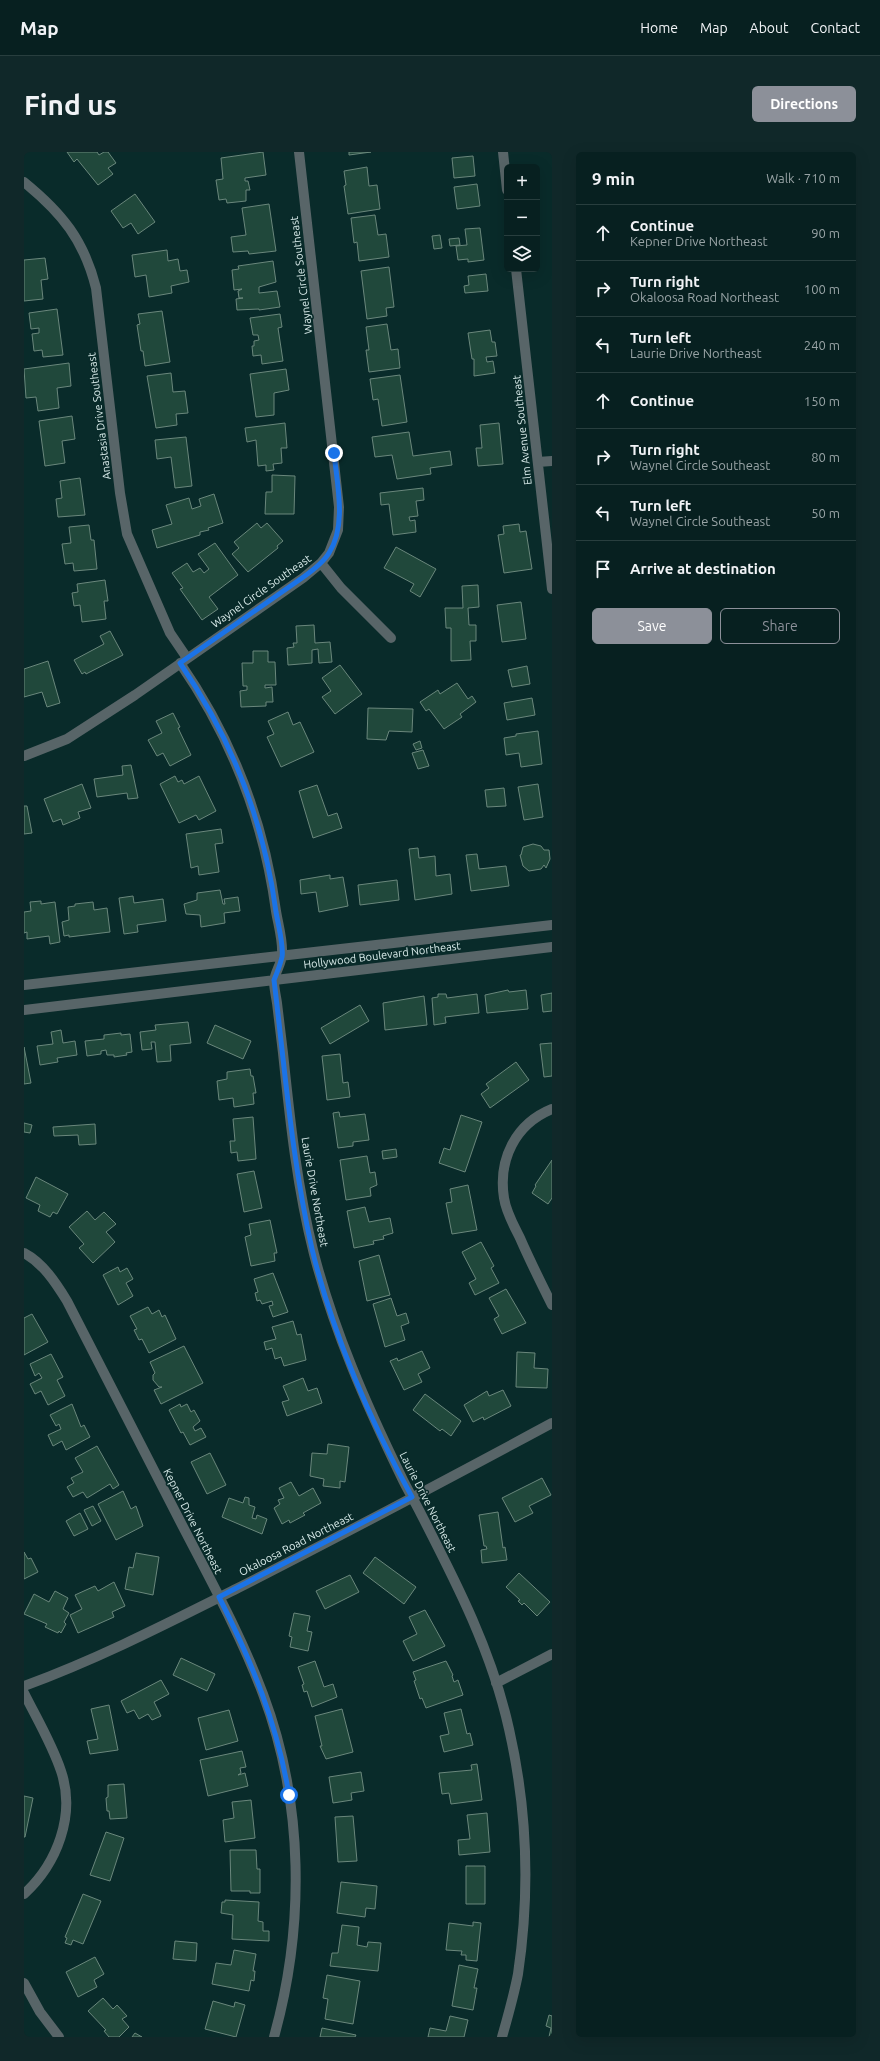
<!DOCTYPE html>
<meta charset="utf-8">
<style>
:root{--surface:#072020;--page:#102829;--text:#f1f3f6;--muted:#98a3a5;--line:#283e3e;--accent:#8c9099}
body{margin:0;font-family:Ubuntu,sans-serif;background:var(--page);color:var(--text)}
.controls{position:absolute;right:12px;top:12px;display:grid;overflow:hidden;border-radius:6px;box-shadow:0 4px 16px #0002}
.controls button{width:36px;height:36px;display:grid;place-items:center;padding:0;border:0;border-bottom:1px solid var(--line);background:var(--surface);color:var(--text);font:20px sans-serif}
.stop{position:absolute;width:12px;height:12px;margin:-9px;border:3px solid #1a73e8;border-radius:50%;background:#fff}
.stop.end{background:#1a73e8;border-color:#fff;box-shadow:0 1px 4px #0008}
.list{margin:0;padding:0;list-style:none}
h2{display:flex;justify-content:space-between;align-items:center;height:52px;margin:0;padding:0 16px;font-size:17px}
h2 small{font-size:13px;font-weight:400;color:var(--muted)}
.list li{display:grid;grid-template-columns:26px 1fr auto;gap:12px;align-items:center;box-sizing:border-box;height:56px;padding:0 16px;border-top:1px solid var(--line)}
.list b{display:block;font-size:15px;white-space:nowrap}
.list p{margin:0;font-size:13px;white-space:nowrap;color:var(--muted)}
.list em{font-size:13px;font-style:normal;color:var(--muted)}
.actions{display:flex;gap:8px;padding:12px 16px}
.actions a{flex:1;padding:9px 0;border:1px solid var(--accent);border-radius:6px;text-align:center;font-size:14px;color:var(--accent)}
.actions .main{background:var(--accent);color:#fff}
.icon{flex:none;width:22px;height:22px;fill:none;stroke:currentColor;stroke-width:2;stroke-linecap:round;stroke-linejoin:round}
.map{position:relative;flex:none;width:528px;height:1885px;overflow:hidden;border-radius:6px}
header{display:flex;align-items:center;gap:24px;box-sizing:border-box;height:56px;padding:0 20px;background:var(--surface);border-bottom:1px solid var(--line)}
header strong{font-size:19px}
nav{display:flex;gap:22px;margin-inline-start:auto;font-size:14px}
.intro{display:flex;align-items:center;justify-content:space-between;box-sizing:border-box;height:96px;padding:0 24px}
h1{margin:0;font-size:28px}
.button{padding:10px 18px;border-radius:6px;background:var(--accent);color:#fff;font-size:14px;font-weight:700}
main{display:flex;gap:24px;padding:0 24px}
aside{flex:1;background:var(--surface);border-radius:6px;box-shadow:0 4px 16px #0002}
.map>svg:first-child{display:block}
.building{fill:#20483b;stroke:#6a877c}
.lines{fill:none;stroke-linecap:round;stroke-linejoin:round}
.street{stroke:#586568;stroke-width:10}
.route{stroke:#1a73e8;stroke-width:5}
.labels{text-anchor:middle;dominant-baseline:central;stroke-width:3.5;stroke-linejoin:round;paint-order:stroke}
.street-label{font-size:11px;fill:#daeceb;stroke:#092b2a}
</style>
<header>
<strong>Map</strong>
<nav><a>Home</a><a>Map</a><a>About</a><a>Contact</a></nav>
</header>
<div class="intro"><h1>Find us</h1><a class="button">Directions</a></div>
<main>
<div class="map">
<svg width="528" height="1885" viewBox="0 0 528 1885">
<rect width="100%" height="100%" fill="#092b2a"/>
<path class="building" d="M43,0H73L75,3L80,0H84L92,11L84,16L89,22L74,33L53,7L50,10Z
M239,0L242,23L221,26V29H224L226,38H222V49L203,51L202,47L195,48L192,28L199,27L197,6Z
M325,0H347L325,3Z
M449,4L451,24L430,26L428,6Z
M343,15L345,34L353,33L356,57L324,62L320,34L322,33L320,19Z
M453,32L456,54L433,57L430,35Z
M111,42L131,70L114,82L107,71L99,76L87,59Z
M245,52L252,99L225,102L224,99L209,100L207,85L222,83L218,56Z
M351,63L354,83L362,82L365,105L335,109L333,90L330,91L327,66Z
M456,76L460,108L444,110V107L434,108L432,94L443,93L441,77Z
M416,83L418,96L410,97L408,84Z
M435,86L436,93L426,94L425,87Z
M143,98L144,109L154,107L156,119L163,118L165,130L147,134L148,141L125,145L122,123L111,125L108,103Z
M21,106L24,127L17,128L19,147L0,149V108Z
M249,109L252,130L235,135V141L253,139L256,155L235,158V157L213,158L212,147L219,146H215L214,139L218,137L210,138L208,118L215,117L214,114Z
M365,115L370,155L362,156L363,164L343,167L337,119Z
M462,122L464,139L441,141L440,134L445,133L444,124Z
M33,157L39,203L19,205L18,198L10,199L8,182L15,181V176L7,177L5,161Z
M138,159L146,210L121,214L119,199H117L113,173L116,172L114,162Z
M256,162L258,175L254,176L259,209L238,212L237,203L229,204L228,194H230V189L235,188L234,183H229L226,166Z
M363,172L367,198L374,197L376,216L345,220L342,198H345L342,175Z
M466,178L468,190H471L473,204L462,205L463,210L469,209L471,221L450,224V207H448L444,181Z
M45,211L47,234L33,236L35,256L14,259L12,245L2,246L0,217Z
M262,217L265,238L250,241V263L232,265L226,222Z
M147,221L149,240L161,239L164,261L152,262L153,273L132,276L123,224Z
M376,223L383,270L358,274L354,247L349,248L346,227Z
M48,264L51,287L38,289L41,311L21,314L15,269Z
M261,271L263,296H257L258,311L249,312L250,318L242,319V313L234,314L232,288L223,290L221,276Z
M475,271L479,312L454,314L452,296H458L456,273Z
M385,280L389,304L426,299L428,313L406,316L407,322L373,327L368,303L351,305L348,285Z
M162,285L168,334L151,336L147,305L133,307L131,288Z
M248,323L271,324L270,362H241L242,340H248Z
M56,326L61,363L34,365L32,347L38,346L36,329Z
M399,336L400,348L392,349L394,364L385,365L386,369L391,368L392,380L369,383L365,352L357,353L356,341Z
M190,342L199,371L184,376L185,378L176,380V383L133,396L128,378L148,372L142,353L165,346L168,357L177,354L175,347Z
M233,371L237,376L243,371L259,389L253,394L254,396L224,420L208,402L215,396L210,390Z
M495,372L496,380L502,379L508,417L480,421L474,383L480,382L479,374Z
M65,373L67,388H70L73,417L50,419L49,411L41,412L38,392L47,391L45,375Z
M191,391L214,423L185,445L194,457L178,468L156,437L159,436L148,421L163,411L169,420L176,416L180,421L185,417L174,402Z
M372,395L412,417L396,445L386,439L390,432L360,416Z
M81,428L84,449H80L82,467L58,470L56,453L50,454L48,441L54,440L53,432Z
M454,433L455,455L444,456L445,473H452V489H446L447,508L427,509V476H422L421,456H439L438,434Z
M497,450L502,487L478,490L473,453Z
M290,473L291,491L306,490L308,510L295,511L294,497L288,498V511L264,513L263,496L270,495L269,491H273L272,474Z
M86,479L99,503L62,522L61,520L58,522L50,508L80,492L76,484Z
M229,499H244V510H251L252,533H241V536L248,535L249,550H242V554L217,555L216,539L223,538V534H219L218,511H229Z
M24,509L36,551L23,555L18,540L0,545V517Z
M316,513L338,542L311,562L298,545L307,539L298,526Z
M503,514L506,532L488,535L484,518Z
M433,531L444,547L448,544L452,550L436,562L438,565L420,577L405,557L402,559L396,550L414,538L416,542Z
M508,546L511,563L483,568L480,551Z
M344,556L389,557L388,580L365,579L362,588L343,587Z
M264,560L269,573L276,570L290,600L257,615L243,585L250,582L244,569Z
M149,561L156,575L154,576L167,603L146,614L139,601L133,604L124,588L138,581L132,569Z
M514,579L518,612L497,615L495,601L482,603L480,586L492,584V582Z
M396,589L398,596L392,598L389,592Z
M399,598L405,614L394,617L388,601Z
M107,613L114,646L104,647L103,641L73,645L70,627L99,623L98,614Z
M151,624L154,630L158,628L160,632L175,624L192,659L175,668L172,663L155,671L136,632Z
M58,632L67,656L54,660L56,666L39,673L37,667L29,670L20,647Z
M514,632L519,665L500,668L494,635Z
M293,633L304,664L313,661L318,676L289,686L275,639Z
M480,636L482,654L463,655L461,638Z
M0,654H3L8,681L0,682Z
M197,677L199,691L191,692L195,720L175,723L174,714L167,716L162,682Z
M509,692L517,694L520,698H525L526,707L522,716L520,713L517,717L505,719L499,714L496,703H497L499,695Z
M394,696L395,706L411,704L412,724L426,722L428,742L391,748L385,697Z
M453,702L455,717L482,714L485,734L447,739L442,703Z
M306,723V727L319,725L324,754L295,760L292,740L277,742L276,728Z
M373,728L375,748L336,753L334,733Z
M196,738L199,752H201L200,747L214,745L216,759L200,761L201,771L177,775L176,763L162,762L160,752L173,748V741Z
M109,744L110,751L139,747L142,769L113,773L114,780L100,782L95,746Z
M17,749V752L31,750L36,790L26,792L25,784L3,787V780L0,781V760L7,759L6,750Z
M69,750L70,758L83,756L86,780L45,785V783L40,784L38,770L45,768L44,755L51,754V752Z
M484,838L485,840L502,838L504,857L463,861L461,843Z
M528,841V859L519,860L517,843Z
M414,842H422L423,846L453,842L455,861L421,865L422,871L410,873L408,846L414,845Z
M400,844L403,873L361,878L359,851Z
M336,853L345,869L306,892L297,876Z
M164,870L167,891L146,893L147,909L133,910L131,890H127L128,897L118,898L116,880L132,878L131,873Z
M191,873L227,889L219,907L183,891Z
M37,878L39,891L51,889L53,903L33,906L34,910L16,913L13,894L29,892L27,880Z
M97,881V883L106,882L108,900L102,901L103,903L90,905V903H83L82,898L77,899V902L63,904L61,889L80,887V883Z
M528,891V924L520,925L516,892Z
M0,895L7,931L0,932Z
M316,902L319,931L324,930L326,945L303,948L298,904Z
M492,910L505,928L466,956L457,942L465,936L462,932Z
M226,917L227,924H229L232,941H229L230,952L210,955L209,946L195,948L193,929L203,927V920Z
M315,960L316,965L341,962L345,988L329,990V994L314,996L309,961Z
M437,963L458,970L441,1020L415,1011L420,996L426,998Z
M229,965L232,1007L214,1009L213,1000L207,1001L206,989H211L209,967Z
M0,971L8,973L6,981L0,980Z
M71,972L72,992L55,993L54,983L30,984L29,975Z
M372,997L373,1005L359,1007L358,999Z
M343,1004L346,1021L351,1020L353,1033L346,1036L347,1044L322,1048L316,1008Z
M528,1008V1046L524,1052L508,1041L512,1034L511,1033Z
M230,1019L238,1056L220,1060L213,1022Z
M12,1025L44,1042L33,1062L29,1060L26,1065L14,1059L16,1053L2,1046Z
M444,1033L453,1078L428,1082L422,1051L428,1050L426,1037Z
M341,1055L345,1070L366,1066L369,1081L359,1084L360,1087L349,1089L350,1092L330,1096L323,1059Z
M63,1059L71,1068L80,1060L92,1072L82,1080L91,1090L69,1111L55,1096L60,1092L45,1075Z
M246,1068L253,1101H250L251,1109L227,1114L221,1085L227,1083L225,1072Z
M457,1090L470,1114L467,1116L475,1131L451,1143L445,1131L452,1127L438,1100Z
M355,1103L366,1143L343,1149L335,1109Z
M94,1115L96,1120L103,1116L109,1127L102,1131L109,1144L94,1153L79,1123Z
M249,1121L264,1160L249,1165L245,1154L249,1153L248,1149L238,1152L236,1148L233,1149L231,1141L234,1140L230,1127Z
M482,1137L502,1171L478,1182L470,1167L475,1164L465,1146Z
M367,1146L373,1164L382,1161L385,1171L377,1174L381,1188L361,1195L349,1152Z
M124,1155L128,1162L135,1158L138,1165L141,1163L152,1187L125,1201L118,1187L115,1188L110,1178L113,1177L106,1164Z
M8,1162L24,1190L0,1203V1166Z
M269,1169L273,1183L277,1182L282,1208L260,1214L257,1205L251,1207L248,1196L242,1198L240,1190L252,1187L248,1175Z
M160,1194L179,1231L137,1252L130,1238L138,1235H135L129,1228V1223L131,1221L126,1210Z
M398,1199L406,1216L394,1222L398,1230L380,1238L366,1209L373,1206L374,1209Z
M493,1200L511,1201L510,1216L524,1217L523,1236L492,1235Z
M27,1202L39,1225L33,1228L41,1244L24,1253L17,1239L11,1242L6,1232L18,1226L15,1221L11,1224L6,1212Z
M279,1226L284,1239L293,1236L298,1251L263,1264L258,1250L265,1248L259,1234Z
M479,1238L487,1254L460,1268L459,1265L449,1270L440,1253L463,1239L465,1244Z
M401,1242L437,1269L427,1284L418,1277L416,1279L389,1258Z
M48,1252L57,1275L60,1273L66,1285L42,1298L38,1289L29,1294L24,1283L37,1277L35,1272L32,1274L26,1263Z
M156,1252L157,1255L163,1252L167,1260L170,1258L176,1269L169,1275L171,1279L177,1276L182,1285L166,1293L159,1280L157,1281L145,1258Z
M304,1292L325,1295L321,1330L316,1329V1336L299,1334L300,1327L286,1324L288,1301L303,1302Z
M73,1294L95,1333L89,1337L86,1332L63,1346L59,1340L49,1345L43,1335L50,1331L47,1326L59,1320L51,1306Z
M186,1301L202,1333L183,1342L167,1310Z
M518,1326L527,1343L505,1354L509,1361L491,1370L478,1346Z
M267,1330L275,1344L289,1336L297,1351L279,1361L281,1363L266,1371L265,1368L258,1372L250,1356L256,1352L254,1348L260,1346L255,1336Z
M99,1339L107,1357L112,1354L119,1374L92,1388L74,1352Z
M221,1345L225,1346V1353L231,1355L228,1366L232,1367L233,1363L243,1367L238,1382L198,1365L205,1346L219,1351Z
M69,1354L77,1369L68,1374L60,1358Z
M474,1360L479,1396L481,1395L483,1408L458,1411L457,1398L463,1397L462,1394H460L455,1363Z
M56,1361L64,1377L50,1384L42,1369Z
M0,1400L4,1407L7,1406L14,1420L0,1427Z
M112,1401L135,1405L129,1443L101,1437L105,1415L109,1416Z
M351,1405L392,1435L380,1452L339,1421Z
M495,1421L526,1450L513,1464L500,1451L498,1453L494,1449L496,1448L482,1435Z
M326,1423L335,1440L301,1457L292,1439Z
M90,1430L101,1454L88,1460L90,1465L54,1481L46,1463L58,1457L51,1443L71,1434L74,1439Z
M31,1439L44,1446L39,1457L45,1461L40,1470L42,1472L37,1481L35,1479L34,1481L21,1475L23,1472L0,1462L10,1442L25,1450Z
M401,1458L421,1494L389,1509L379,1489L393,1482L385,1465Z
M270,1461L286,1464L283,1479L288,1480L284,1499L266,1495L268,1485L265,1484Z
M157,1506L191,1522L183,1539L149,1523Z
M291,1509L300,1535L309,1532L313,1545L288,1555L283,1539L280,1540L278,1533L280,1532L274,1515Z
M422,1509L429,1523L428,1524L430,1530L434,1528L439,1543L402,1556L398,1546L396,1547L390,1529L392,1528L389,1520Z
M137,1528L145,1542L130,1550L137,1564L128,1568L124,1562L115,1567L110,1558L103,1561L97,1549Z
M85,1553L94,1598L66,1602L63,1589L74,1587L67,1557Z
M318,1557L329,1600L302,1607L296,1594H298L291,1564Z
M437,1557L443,1582L446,1581L449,1593L420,1600L416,1584L425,1582L420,1561Z
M205,1558L214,1589L182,1598L174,1566Z
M218,1599L222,1615L216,1616L217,1621L214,1623L221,1621L224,1634L184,1644L176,1608Z
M453,1612L458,1648L427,1652L425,1641L418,1642L415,1621L448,1618L447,1613Z
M337,1620L340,1639L327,1641L328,1648L309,1651L305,1625Z
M100,1632L103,1666L86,1667L85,1659H83L82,1646L84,1645V1633Z
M0,1644L9,1646L1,1685H0Z
M227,1648L231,1686L201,1690L199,1668L210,1666L208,1650Z
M463,1661L466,1700L435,1703L434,1688L446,1687L443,1663Z
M329,1664L333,1709L314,1710L311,1665Z
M82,1680L100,1686L86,1729L66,1723Z
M206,1698H232L233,1717H236V1741H226V1739H207Z
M442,1714H461V1752H442Z
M317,1730L353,1734L351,1757L342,1756L341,1765L313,1761Z
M59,1742L77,1749L59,1792L49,1788L47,1793L41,1791L43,1786L41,1785Z
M201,1748L235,1750L234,1769L239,1770V1779H245V1789L208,1787L209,1763L197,1761L198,1750H201Z
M449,1770L457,1771L453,1809L442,1808V1803H437L438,1799L422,1798L425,1771L449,1774Z
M318,1773L335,1775L333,1793L343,1795L344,1790L357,1791L354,1819L306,1814L308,1801H314Z
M151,1789L173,1791L172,1809L149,1807Z
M210,1798L232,1802L229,1819H231L230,1829L227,1828L225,1839L188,1832L192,1811L207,1813Z
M71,1805L80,1822L70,1828L73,1835L54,1845L42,1820Z
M435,1813L454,1817L450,1836H453L449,1858L428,1854Z
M303,1823L336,1829L329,1872L301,1867L304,1847L299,1846Z
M79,1846L89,1857L93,1853L103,1864L98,1867L105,1875L95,1885H85L80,1879L82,1878L64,1859Z
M189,1849L210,1855L211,1850L221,1853L212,1885L181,1877Z
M525,1863L528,1864V1885H525L527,1876L522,1874Z
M426,1864L444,1868L440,1885H404L406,1876L422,1879Z
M298,1876L332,1883L331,1885H296Z
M111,1881L118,1885H108Z"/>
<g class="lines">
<path class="street" d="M479,0L483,38
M0,30C38,61 60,88 72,136L96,341L103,382L146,481L163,506
M492,117L528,437
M514,310L528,309
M297,411L317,436L367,486
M156,511C207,585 240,669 252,759C254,772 259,788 258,802C258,811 251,820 250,829C250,836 252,844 253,851C255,868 257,884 259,901C266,968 273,1036 290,1102C310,1179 342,1252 377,1324C383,1337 391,1350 397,1362C433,1432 468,1500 485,1577C503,1656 506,1741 494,1822C490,1843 484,1864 478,1885
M0,604L43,587L111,543L279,426L297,411L305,401L314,378L315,355L275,0
M0,833L528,773
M0,858L528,795
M528,957C491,972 474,1008 480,1046C482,1060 490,1074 496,1086C506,1109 517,1131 528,1153
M0,1101C19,1111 32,1131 43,1149C81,1223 119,1297 157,1371C186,1427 217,1483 239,1542C280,1651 281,1774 250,1885
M472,1531L528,1502
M0,1534C74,1507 144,1471 214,1436C320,1382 424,1327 528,1271
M0,1541C13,1567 28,1592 37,1619C52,1663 33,1712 0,1742
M0,1831L16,1860L35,1885"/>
</g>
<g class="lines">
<path class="route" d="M265,1643C253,1571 228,1510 195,1445L388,1345C347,1271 308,1180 288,1097C268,1009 261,918 250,828C253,821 256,813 258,805C260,794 254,772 252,760C240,669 208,587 156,511L278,426C288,419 299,411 305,401C323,373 313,332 310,301"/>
</g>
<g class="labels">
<g class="street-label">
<text transform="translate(277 123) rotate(-97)">Waynel Circle Southeast</text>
<text transform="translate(75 264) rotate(-97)">Anastasia Drive Southeast</text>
<text transform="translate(498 278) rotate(-96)">Elm Avenue Southeast</text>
<text transform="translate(237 439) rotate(-35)">Waynel Circle Southeast</text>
<text transform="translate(358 803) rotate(-7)">Hollywood Boulevard Northeast</text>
<text transform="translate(291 1040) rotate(80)">Laurie Drive Northeast</text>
<text transform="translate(404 1350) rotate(63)">Laurie Drive Northeast</text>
<text transform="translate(169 1369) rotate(63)">Kepner Drive Northeast</text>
<text transform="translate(272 1392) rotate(-27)">Okaloosa Road Northeast</text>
</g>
</g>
</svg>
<div class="controls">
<button>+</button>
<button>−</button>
<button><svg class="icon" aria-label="layers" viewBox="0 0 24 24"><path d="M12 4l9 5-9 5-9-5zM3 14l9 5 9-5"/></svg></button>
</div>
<div class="stop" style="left:265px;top:1643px"></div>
<div class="stop end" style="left:310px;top:301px"></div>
</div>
<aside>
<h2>9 min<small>Walk · 710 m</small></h2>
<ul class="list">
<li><svg class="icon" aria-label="ahead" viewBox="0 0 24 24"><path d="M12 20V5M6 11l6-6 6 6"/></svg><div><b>Continue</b><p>Kepner Drive Northeast</p></div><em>90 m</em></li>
<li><svg class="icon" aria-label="right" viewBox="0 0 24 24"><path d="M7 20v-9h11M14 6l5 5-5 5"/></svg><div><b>Turn right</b><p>Okaloosa Road Northeast</p></div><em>100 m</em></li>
<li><svg class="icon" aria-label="left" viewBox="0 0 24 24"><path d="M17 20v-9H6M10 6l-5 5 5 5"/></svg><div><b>Turn left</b><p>Laurie Drive Northeast</p></div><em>240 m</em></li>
<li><svg class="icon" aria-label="ahead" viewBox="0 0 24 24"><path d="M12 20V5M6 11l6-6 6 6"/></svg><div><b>Continue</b></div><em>150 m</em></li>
<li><svg class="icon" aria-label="right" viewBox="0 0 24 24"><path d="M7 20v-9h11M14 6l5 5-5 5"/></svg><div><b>Turn right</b><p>Waynel Circle Southeast</p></div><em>80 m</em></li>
<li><svg class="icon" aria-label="left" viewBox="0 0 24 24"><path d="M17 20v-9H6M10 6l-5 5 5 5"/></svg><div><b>Turn left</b><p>Waynel Circle Southeast</p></div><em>50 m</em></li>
<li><svg class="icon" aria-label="arrive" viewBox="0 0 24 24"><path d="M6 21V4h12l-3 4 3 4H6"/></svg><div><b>Arrive at destination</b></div></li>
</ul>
<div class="actions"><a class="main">Save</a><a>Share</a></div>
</aside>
</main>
